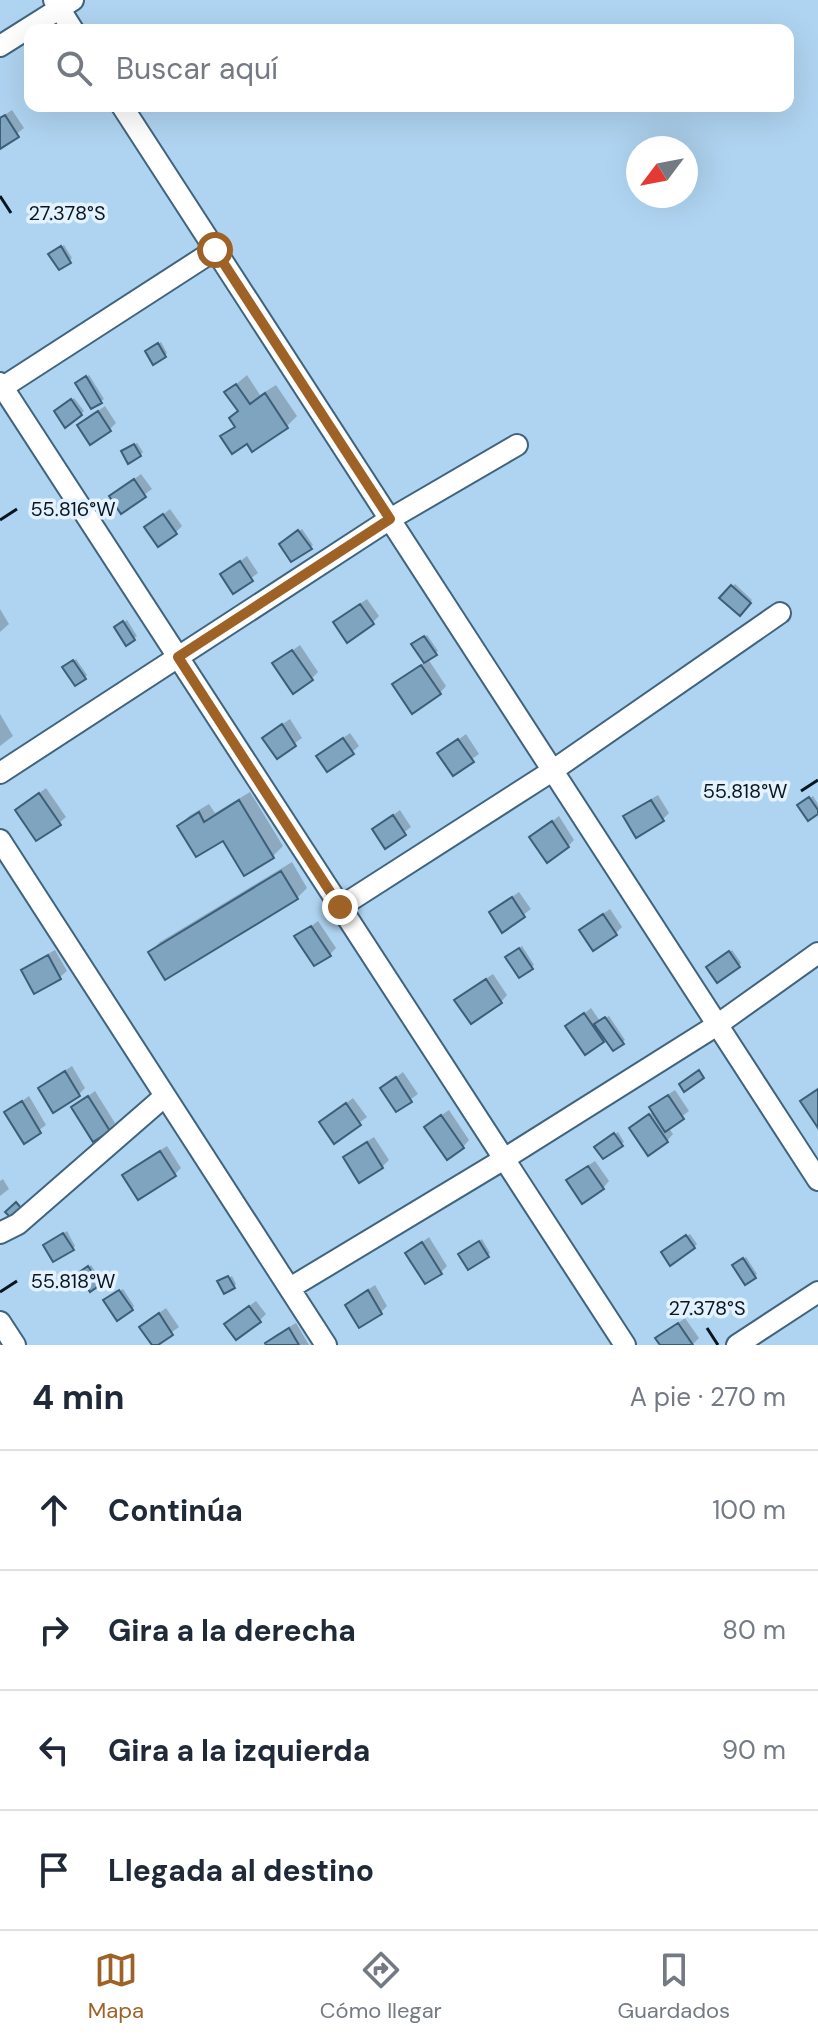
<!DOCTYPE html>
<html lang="es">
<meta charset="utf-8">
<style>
:root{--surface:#fff;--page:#f6f6f7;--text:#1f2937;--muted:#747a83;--line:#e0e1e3;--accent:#9f6226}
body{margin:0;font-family:"DM Sans",sans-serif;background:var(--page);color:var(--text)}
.compass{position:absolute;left:626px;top:136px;width:72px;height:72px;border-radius:50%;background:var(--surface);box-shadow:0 8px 32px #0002;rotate:238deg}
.stop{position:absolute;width:24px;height:24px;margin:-18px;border:6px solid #9f6226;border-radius:50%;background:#fff}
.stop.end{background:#9f6226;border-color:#fff;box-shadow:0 2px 8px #0008}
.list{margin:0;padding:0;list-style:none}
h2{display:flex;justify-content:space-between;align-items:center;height:104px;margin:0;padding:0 32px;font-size:34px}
h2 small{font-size:26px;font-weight:400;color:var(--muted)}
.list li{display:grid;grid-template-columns:52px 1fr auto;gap:24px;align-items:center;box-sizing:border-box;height:120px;padding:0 32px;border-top:2px solid var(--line)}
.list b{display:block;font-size:30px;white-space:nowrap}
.list em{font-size:26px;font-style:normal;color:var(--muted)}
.icon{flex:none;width:44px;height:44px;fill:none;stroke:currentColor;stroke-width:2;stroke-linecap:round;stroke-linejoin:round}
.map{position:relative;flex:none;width:818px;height:1345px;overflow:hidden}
.search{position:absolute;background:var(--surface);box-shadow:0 8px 32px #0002;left:24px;right:24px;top:24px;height:88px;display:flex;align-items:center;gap:20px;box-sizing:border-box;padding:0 28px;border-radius:16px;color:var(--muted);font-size:30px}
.sheet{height:584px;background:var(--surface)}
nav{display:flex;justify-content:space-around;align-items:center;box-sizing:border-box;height:112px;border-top:2px solid var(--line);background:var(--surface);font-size:22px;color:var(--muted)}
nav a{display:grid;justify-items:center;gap:4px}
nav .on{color:var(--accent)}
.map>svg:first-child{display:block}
.shadow{fill:#0003}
.building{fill:#7fa4bf;stroke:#3c5e77;stroke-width:2}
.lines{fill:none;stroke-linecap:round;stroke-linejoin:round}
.minor-casing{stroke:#41647c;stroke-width:24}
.minor{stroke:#fff;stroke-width:20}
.route{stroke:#9f6226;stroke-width:10}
.ticks{fill:none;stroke:#081620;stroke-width:3}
.ticks-label{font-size:20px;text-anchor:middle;fill:#081620;stroke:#e3f2fe;stroke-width:7;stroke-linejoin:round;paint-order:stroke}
</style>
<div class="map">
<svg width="818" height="1345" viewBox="0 0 818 1345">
<rect width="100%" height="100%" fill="#afd4f1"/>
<path class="shadow" d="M12,110L24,128L0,147V118Z
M64,245L72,258L69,261L53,252Z
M161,342L167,353L165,355L150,349Z
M89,375L104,399L101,401L80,381Z
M247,375L260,395L276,385L297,416L287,426L247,442L223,437L236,425L239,410L227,392Z
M74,398L84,411L81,414L59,408Z
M105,406L116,423L110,429L86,419Z
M137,443L143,452L140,455L126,449Z
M141,474L152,489L122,511L112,496Z
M170,509L182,526L176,532L147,527Z
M302,529L313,545L310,547L284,541Z
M247,556L258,573L234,591L222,575Z
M735,584L752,600L740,614L722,597Z
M367,599L379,616L372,623L342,616Z
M0,609L9,624L0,632Z
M127,620L137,636L127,643L120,624Z
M427,635L438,651L428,659L446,686L440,693L401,678L425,662L416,642Z
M300,645L318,672L311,679L275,663Z
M76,659L87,675L84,678L68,665Z
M0,714L13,736L0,746Z
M290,719L302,738L277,756L271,732Z
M350,733L359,746L352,752L318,756Z
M466,734L479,754L453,773L440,753Z
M46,788L66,817L59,823L17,810Z
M250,792L283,846L273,856L223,839L179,826L189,816L209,804L215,813Z
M658,795L669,813L662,820L626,816L632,810Z
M813,796L818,804V812L802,803Z
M400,810L411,827L386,846L374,829Z
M559,816L574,840L568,846L532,837Z
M292,862L307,888L297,898L150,952L160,942Z
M519,892L531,909L503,930L491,912Z
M610,909L622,927L616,933L588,924Z
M318,921L336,948L330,954L297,937Z
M522,946L534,965L531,967L510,955Z
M55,950L67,971L60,977L35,991L24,971L30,964Z
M732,950L741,963L738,966L711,965Z
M493,974L507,995L501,1002L463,994Z
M591,1008L600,1021L609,1016L625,1040L622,1042L606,1037L602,1041L568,1026Z
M72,1066L85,1088L79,1094L40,1089L47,1082Z
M403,1072L418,1094L396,1110L382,1088Z
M675,1090L689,1111L668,1127L673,1134L667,1141L631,1128L654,1111L651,1108L658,1101Z
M95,1091L115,1123L109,1130L73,1107Z
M29,1096L46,1125L24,1141L6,1113Z
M353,1098L367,1117L334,1141L321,1122Z
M449,1110L469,1140L463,1147L433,1121Z
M618,1132L624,1142L621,1144L600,1145Z
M374,1137L389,1160L382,1167L345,1157L352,1151Z
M167,1146L181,1168L175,1174L125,1175L131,1168Z
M595,1161L609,1181L603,1188L575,1174Z
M3,1179L9,1189L0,1196V1181Z
M67,1231L75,1246L72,1249L48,1242Z
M690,1234L697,1244L694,1247L666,1250Z
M429,1237L447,1266L441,1272L408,1253Z
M482,1239L490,1253L488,1255L463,1251Z
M746,1257L757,1274L755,1276L737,1263Z
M91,1265L102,1281L99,1284L83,1271Z
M232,1276L236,1284L234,1287L220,1282Z
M375,1285L387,1306L381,1312L347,1305L354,1299Z
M123,1289L134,1306L132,1309L108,1298Z
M256,1301L266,1314L259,1321L233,1318Z
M166,1308L179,1327L154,1345L148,1321Z
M685,1318L699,1338L692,1345H662L658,1338Z
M296,1323L309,1345H269L267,1343L274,1336Z"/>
<path class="building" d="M5,115L19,137L0,149V118Z
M61,246L71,263L59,270L48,254Z
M158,343L166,357L153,365L145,351Z
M86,376L102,403L91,409L75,383Z
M236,384L250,404L265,393L288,428L252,452L247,444L232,454L220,436L235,427L229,418L238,411L224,392Z
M71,399L82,415L65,428L54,411Z
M98,411L111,431L90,445L77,425Z
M134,444L141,456L128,464L121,451Z
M134,479L146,497L121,514L109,496Z
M163,514L177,534L158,547L144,527Z
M298,530L312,549L291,562L279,544Z
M240,561L253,581L233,594L220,574Z
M731,585L751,603L740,616L719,598Z
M360,604L374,624L347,643L333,622Z
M123,621L135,640L126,646L114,627Z
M424,636L437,655L424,663L411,644Z
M292,650L313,680L293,694L272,663Z
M73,660L86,679L75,686L62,667Z
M421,665L441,694L412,714L392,684Z
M282,724L296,746L277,759L262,738Z
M343,738L354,754L327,772L316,756Z
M458,739L474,762L453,776L437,753Z
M39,793L61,825L36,841L15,810Z
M809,797L818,810V814L808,821L797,805Z
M239,800L274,858L244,876L223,841L196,857L177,826L199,812L204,822Z
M651,800L664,821L636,838L623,816Z
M393,815L406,835L385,849L372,829Z
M552,821L569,847L547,863L529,837Z
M281,871L298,899L165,980L148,952Z
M512,897L525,917L502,933L489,912Z
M603,914L617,935L593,951L579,930Z
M311,926L331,956L314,966L294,936Z
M519,948L533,969L519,978L505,957Z
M729,951L740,967L717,983L706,967Z
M48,955L61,979L34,994L21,970Z
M486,979L502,1003L471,1024L454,1000Z
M584,1013L604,1042L585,1055L565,1026Z
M605,1017L624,1044L613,1051L594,1024Z
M699,1070L704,1078L684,1092L679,1084Z
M65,1071L80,1096L53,1113L38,1088Z
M396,1077L412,1102L396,1112L380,1088Z
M818,1089V1128L800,1101Z
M668,1095L684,1119L665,1132L649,1107Z
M88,1096L110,1131L93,1142L71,1107Z
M22,1101L41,1133L24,1144L4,1112Z
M346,1103L361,1125L334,1144L319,1122Z
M649,1114L668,1142L648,1156L629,1128Z
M441,1115L464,1148L447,1160L424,1127Z
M614,1133L623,1146L603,1159L594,1147Z
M367,1142L383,1168L359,1183L343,1157Z
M160,1151L176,1176L138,1200L122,1175Z
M588,1166L604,1189L582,1204L566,1180Z
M16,1202L22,1209L11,1218L5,1212Z
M63,1233L74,1250L53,1262L43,1245Z
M686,1235L695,1248L670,1266L661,1252Z
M479,1241L489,1257L468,1270L458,1254Z
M422,1242L442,1274L425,1284L405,1253Z
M743,1258L756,1278L745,1285L732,1265Z
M88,1266L100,1285L90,1292L78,1273Z
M228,1276L235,1288L224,1294L217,1281Z
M119,1290L133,1310L117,1321L103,1300Z
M368,1290L382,1314L359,1328L345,1305Z
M249,1306L261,1322L236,1340L224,1324Z
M159,1313L173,1335L158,1345H152L139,1327Z
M678,1323L693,1345H660L655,1338Z
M289,1328L299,1345H266L265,1343Z"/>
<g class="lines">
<g class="minor-casing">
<path id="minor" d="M54,0L73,30
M0,46L73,0
M122,106L818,1180
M0,383L625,1345
M0,389L215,250
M0,773L390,519L517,445
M0,840L326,1345
M340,907L552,771L780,613
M0,1233L18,1224L165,1096
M290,1288L504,1159L717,1025L818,953
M0,1322L15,1345
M737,1345L818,1292"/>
</g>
<use href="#minor" class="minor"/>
</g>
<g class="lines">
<path class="route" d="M215,250L390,519L178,657L340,907"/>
</g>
<path class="ticks" d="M0,196L11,213M0,520L17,509M801,791L818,780M0,1292L17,1281M707,1328L718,1345"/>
<g class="ticks-label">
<text x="67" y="220">27.378°S</text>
<text x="73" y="516">55.816°W</text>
<text x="745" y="798">55.818°W</text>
<text x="73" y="1288">55.818°W</text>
<text x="707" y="1315">27.378°S</text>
</g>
</svg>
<svg class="compass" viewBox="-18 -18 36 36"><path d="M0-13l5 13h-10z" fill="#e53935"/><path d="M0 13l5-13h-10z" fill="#747a83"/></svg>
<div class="stop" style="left:215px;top:250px"></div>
<div class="stop end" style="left:340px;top:907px"></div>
<div class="search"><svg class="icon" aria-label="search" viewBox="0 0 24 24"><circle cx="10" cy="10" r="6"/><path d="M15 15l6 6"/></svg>Buscar aquí</div>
</div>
<section class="sheet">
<h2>4 min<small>A pie · 270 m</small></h2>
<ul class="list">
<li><svg class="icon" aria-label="ahead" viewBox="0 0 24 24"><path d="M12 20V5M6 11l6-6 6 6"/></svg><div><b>Continúa</b></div><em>100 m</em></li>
<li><svg class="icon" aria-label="right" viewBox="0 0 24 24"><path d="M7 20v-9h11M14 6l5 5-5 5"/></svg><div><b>Gira a la derecha</b></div><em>80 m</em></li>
<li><svg class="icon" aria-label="left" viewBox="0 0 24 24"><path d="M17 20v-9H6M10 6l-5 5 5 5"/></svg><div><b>Gira a la izquierda</b></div><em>90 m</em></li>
<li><svg class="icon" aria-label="arrive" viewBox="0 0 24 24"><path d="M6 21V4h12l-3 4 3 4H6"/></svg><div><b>Llegada al destino</b></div></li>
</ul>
</section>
<nav>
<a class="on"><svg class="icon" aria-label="map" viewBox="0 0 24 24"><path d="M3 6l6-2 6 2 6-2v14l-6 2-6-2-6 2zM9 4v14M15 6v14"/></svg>Mapa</a>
<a><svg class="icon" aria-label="directions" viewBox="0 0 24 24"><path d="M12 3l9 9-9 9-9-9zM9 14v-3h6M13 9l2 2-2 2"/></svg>Cómo llegar</a>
<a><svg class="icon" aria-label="saved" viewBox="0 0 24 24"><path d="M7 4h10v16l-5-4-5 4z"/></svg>Guardados</a>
</nav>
